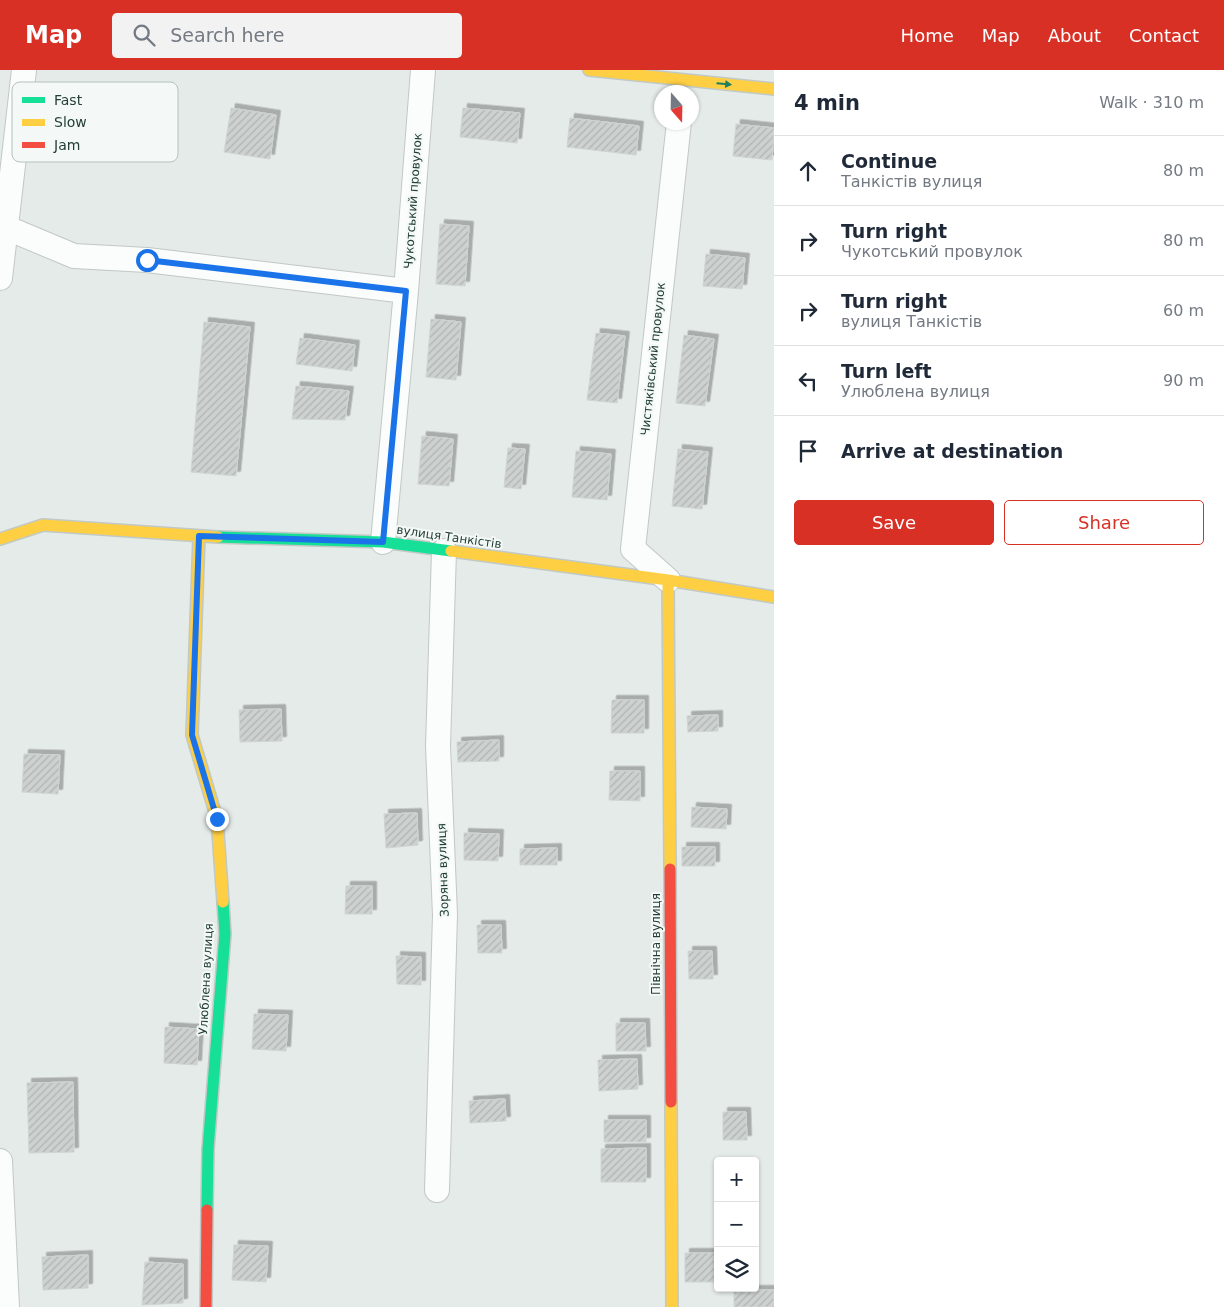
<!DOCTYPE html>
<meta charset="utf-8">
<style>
:root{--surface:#fff;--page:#f2f2f3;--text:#1f2937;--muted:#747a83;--line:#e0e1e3;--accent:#d93025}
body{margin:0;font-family:"DejaVu Sans",sans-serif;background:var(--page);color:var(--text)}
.controls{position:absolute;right:15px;bottom:15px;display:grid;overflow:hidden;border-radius:5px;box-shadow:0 1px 4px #0004}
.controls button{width:45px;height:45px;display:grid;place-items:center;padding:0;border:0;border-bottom:1px solid var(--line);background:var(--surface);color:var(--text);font:25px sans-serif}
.compass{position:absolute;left:654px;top:15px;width:45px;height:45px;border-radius:50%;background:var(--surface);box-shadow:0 1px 4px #0004;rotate:160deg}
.stop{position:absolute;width:15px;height:15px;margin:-11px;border:4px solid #1a73e8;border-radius:50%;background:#fff}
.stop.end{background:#1a73e8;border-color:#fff;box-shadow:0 1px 5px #0008}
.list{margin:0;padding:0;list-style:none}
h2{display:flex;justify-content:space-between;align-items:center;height:65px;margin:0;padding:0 20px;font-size:21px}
h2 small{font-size:16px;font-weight:400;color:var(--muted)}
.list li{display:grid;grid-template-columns:32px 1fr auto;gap:15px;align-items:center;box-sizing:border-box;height:70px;padding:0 20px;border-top:1px solid var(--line)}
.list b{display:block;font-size:19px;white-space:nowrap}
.list p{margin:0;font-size:16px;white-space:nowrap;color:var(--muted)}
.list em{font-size:16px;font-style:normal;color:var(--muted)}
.actions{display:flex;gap:10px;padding:15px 20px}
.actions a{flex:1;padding:11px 0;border:1px solid var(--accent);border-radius:5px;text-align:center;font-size:18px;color:var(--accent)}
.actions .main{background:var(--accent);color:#fff}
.icon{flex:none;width:28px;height:28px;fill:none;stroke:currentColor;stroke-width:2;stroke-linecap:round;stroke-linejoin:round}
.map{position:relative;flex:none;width:774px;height:1237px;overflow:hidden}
header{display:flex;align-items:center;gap:30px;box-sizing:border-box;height:70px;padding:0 25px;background:var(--accent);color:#fff}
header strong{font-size:24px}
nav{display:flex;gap:28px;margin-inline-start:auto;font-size:18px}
.search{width:350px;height:45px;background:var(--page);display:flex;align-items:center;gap:12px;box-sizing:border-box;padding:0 18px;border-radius:5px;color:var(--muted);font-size:19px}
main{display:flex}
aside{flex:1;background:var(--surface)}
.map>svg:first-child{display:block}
.building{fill:url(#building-hatch);stroke:#ced4d1;filter:url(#shadow)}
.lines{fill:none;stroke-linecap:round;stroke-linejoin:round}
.street-casing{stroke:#c2c8c5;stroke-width:26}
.fast-casing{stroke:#c1c9c6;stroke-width:14}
.slow-casing{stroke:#c1c9c6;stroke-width:14}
.jam-casing{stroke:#c1c9c6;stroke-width:14}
.street{stroke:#fbfcfc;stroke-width:24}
.fast{stroke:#16e098;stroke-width:11}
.slow{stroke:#ffcf43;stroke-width:11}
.jam{stroke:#f24e42;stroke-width:11}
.oneway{fill:#1e7f5e}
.route{stroke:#1a73e8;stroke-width:6}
.labels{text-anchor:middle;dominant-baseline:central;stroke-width:4;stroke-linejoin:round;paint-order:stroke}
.street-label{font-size:12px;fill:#233f37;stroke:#f4f9f7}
.key{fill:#f4f9f7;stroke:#b5c1bd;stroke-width:1}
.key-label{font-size:14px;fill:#233f37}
</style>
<header>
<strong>Map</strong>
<div class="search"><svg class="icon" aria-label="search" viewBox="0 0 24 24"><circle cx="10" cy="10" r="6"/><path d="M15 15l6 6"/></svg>Search here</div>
<nav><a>Home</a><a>Map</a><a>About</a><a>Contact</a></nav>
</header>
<main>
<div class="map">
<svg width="774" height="1237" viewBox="0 0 774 1237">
<defs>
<pattern id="building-hatch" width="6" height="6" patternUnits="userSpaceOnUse" patternTransform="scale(1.25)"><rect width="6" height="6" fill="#cdd2d0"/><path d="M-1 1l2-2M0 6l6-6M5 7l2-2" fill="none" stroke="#b0b5b3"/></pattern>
<filter id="shadow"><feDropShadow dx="4.5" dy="-4.5" stdDeviation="0" flood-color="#0004"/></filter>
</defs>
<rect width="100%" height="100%" fill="#e5ebe8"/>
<path class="building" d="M231,38L276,45L270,89L224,82Z
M463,38L520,43L517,73L460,67Z
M570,48L639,56L636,85L567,77Z
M736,54L774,58L772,90L733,86Z
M440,154L469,156L465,216L436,214Z
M706,184L745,188L742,219L703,216Z
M431,249L461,252L456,310L426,307Z
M204,252L250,257L236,406L191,402Z
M596,263L625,266L617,333L587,330Z
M684,265L714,269L705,336L676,333Z
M300,268L355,275L352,301L296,294Z
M296,316L349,321L345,350L292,349Z
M422,366L453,369L449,416L418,414Z
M508,378L525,379L521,419L504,417Z
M678,379L708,382L702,439L672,436Z
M576,381L611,384L607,430L572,427Z
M612,630H644V663H611Z
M281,639L282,671L240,672L239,640Z
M718,645V661L688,662L687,646Z
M499,670V691L458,692L457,672Z
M24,684L60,685L58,724L22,722Z
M610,701H640V731L609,730Z
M692,737L727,739L726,759L691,757Z
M417,743L418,775L386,778L384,744Z
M464,763L499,764L498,791L464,790Z
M682,777H715V796H682Z
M557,778V795H520V779Z
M346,816H372V844H345Z
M477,855H501L502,883H478Z
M688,881H712L713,909H689Z
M396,886L421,887V915L397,914Z
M254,944L288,945L286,981L252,979Z
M616,953H645L646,981H616Z
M165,957L199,959L197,995L164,993Z
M637,989L638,1019L599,1021L598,990Z
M73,1012L74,1082L29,1083L27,1013Z
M505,1029L506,1051L470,1053L469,1031Z
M723,1042H746L747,1070H723Z
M604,1050H646V1072H604Z
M646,1078V1112H601V1079Z
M234,1175L268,1176L266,1212L232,1210Z
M685,1183H718V1212H685Z
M88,1185V1218L43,1220L42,1187Z
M145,1192L183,1194V1233L142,1235Z
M734,1220H774V1237H734Z"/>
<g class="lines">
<g class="street-casing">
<path id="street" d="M0,155L74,186L147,190L406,221
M0,208L24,0
M383,472L406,221L423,0
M668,510L633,479L679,52
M0,1091L7,1237
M437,1120L445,845L438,676L444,481"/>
</g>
<g class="fast-casing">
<path id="fast" d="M218,467L383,472L451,481
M207,1140L208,1079L225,864L223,832"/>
</g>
<g class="slow-casing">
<path id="slow" d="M589,0L774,19
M199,466L192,665L217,749L223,832
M0,469L43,455L218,467
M451,481L668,510L774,527
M668,510L670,799
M671,1032L672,1237"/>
</g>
<g class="jam-casing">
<path id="jam" d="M670,799L671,1032
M206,1237L207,1140"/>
</g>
<use href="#street" class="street"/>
<use href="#fast" class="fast"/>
<use href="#slow" class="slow"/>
<use href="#jam" class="jam"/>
</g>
<defs><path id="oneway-solid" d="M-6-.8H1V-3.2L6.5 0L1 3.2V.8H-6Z" transform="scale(1.25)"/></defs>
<use class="oneway" href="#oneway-solid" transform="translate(724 14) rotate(5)"/>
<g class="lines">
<path class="route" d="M147,190L406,221L383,472L199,466L192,665L217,749"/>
</g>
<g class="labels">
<g class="street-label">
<text transform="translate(413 131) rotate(-86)">Чукотський провулок</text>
<text transform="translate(653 289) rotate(-84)">Чистяківський провулок</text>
<text transform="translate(449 467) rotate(8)">вулиця Танкістів</text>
<text transform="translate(443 800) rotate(-92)">Зоряна вулиця</text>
<text transform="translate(656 874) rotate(-90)">Північна вулиця</text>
<text transform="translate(206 909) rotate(-87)">Улюблена вулиця</text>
</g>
</g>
<rect x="12" y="12" width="166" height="80" rx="8" class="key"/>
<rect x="22" y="27" width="23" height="6" fill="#16e098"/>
<rect x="22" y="49" width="23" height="7" fill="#ffcf43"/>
<rect x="22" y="72" width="23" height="6" fill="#f24e42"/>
<g class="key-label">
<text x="54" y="35">Fast</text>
<text x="54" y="57">Slow</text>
<text x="54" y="80">Jam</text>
</g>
</svg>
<div class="controls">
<button>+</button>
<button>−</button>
<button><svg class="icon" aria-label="layers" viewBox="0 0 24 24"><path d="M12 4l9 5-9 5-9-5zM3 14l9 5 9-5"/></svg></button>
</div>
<svg class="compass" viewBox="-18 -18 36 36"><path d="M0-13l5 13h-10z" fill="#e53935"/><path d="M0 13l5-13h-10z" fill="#747a83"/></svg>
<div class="stop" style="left:147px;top:190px"></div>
<div class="stop end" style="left:217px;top:749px"></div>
</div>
<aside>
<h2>4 min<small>Walk · 310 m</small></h2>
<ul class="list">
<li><svg class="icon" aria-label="ahead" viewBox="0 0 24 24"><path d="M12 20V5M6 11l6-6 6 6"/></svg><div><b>Continue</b><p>Танкістів вулиця</p></div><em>80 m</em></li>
<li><svg class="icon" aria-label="right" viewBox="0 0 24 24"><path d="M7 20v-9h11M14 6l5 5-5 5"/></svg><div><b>Turn right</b><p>Чукотський провулок</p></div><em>80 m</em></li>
<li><svg class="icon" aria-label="right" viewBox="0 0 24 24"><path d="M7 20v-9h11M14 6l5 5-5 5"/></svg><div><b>Turn right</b><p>вулиця Танкістів</p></div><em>60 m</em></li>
<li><svg class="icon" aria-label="left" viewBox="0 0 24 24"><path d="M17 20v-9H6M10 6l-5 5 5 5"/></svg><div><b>Turn left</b><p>Улюблена вулиця</p></div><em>90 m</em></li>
<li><svg class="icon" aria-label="arrive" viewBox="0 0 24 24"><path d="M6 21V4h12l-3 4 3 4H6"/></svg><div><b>Arrive at destination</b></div></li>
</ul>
<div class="actions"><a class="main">Save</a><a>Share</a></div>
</aside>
</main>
